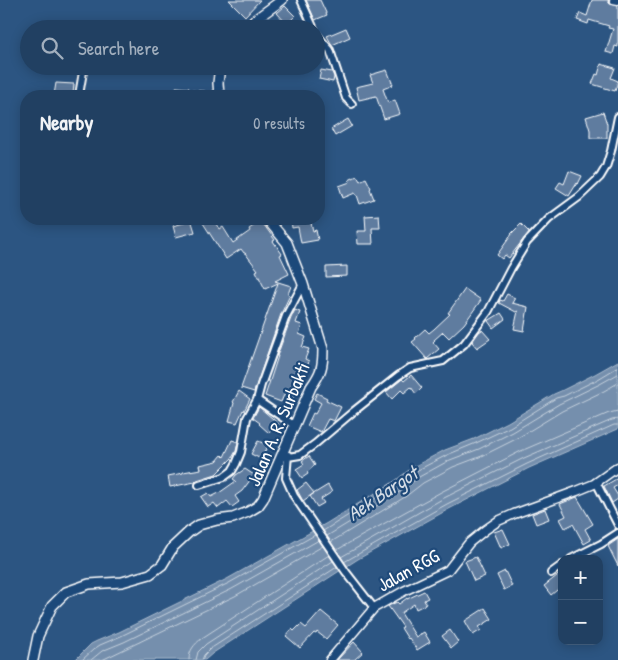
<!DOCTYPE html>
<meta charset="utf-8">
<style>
:root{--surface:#214062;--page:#294768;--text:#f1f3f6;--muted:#a2afbe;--line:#3e5977}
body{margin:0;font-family:"Patrick Hand",sans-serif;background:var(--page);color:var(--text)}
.controls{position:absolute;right:15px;bottom:15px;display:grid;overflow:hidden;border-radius:10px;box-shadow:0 2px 12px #0003}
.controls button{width:45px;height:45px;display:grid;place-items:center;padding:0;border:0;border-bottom:1px solid var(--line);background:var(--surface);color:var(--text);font:25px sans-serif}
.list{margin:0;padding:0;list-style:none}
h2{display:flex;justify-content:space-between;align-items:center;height:65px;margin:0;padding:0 20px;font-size:21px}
h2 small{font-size:16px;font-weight:400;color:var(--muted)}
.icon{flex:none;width:28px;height:28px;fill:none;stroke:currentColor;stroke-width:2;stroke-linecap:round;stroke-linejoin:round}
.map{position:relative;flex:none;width:618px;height:660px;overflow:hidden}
.search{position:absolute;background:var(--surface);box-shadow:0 2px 12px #0003;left:20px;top:20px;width:305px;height:55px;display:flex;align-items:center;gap:12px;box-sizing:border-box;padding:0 18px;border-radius:28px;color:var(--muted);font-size:19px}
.panel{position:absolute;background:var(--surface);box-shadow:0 2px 12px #0003;left:20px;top:90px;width:305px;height:135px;border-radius:20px}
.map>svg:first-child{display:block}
.water{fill:#748fad;stroke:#acbcce}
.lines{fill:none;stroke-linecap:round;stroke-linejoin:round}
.shore{stroke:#c7d2de;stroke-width:1}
.building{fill:#5e7c9f;stroke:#fff}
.minor-casing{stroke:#fff;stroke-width:10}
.tertiary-casing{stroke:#fff;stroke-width:11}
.secondary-casing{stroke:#fff;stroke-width:12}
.minor{stroke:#1f4a7a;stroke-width:6}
.tertiary{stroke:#1f4a7a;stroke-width:8}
.secondary{stroke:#1f4a7a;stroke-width:9}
.labels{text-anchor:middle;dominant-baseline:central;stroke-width:4.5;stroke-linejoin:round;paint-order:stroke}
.street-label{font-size:19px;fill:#fff;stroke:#1f4a7a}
.water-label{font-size:20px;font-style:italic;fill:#d5dde6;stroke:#1f4a7a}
</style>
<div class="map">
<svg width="618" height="660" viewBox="0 0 618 660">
<rect width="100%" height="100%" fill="#2c5582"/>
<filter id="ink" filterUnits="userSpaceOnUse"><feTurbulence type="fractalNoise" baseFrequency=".02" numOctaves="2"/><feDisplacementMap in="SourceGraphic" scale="10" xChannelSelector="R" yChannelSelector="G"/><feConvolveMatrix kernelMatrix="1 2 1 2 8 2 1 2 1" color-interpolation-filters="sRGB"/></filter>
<g filter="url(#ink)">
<path class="water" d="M618,361V429L529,468L449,509L358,559L213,653L205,660H75L91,644L97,641L119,632L227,579L327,523L395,481L413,467L445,450L474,439L508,422L554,394L561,391L595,374Z"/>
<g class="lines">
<path class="shore" d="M323,531L397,485L416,471L447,455L476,443L510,427L556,398L564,396L598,379L618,367
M327,536L401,491L419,477L450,460L479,449L513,432L559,404L600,384L618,374
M331,542L405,497L423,483L453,467L482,456L516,439L562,411L604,391L618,383
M337,550L349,543L441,492L521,451L609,413L618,411
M341,557L444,498L524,458L612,420L618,419
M344,562L447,504L527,464L614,425H618
M82,660L94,649L100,645L121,636L229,583L315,535
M91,660L102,651L124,642L232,589L319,540
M102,660L235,596L323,546
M189,660C189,650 194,645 202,638L329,555
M196,660L198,652L206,644L333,561
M202,660L204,655L210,649L337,567"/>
</g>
<path class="building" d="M229,0H260L245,16Z
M306,0H320L327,15L315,20Z
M592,0H607L610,4L618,6V47L615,46L613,54L606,52L613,29L608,28L609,26L589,20L588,24L577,20L580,13L587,16Z
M285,6L295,16L287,24L277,13Z
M346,28L350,37L332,45L327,36Z
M601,64L615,68L611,78L618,81L615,91L592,84L596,74L598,75Z
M321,70L332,72L334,77L333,82L319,79Z
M387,70L393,85L383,89L388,103L395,100L400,114L384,119L376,96L359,100L356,87L373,83L370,75Z
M56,83L74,84L73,94L64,93V96L54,95Z
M176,87L189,88V90L205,91V96H175Z
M603,112L607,124V138H590V130L586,117Z
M348,119L352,126L335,136L331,129Z
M569,171L582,176L578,184L577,183L569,196L556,188L560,182L564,184Z
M357,176L360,181L366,178L371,188L370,189L374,199L360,204L357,195H356L355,193L343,198L339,186L350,182L349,180Z
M379,215L380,228H372L373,244H358L357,231H366L365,216Z
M183,219H191L195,232L176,237L173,226L184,223Z
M210,219H214L220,229L223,227L233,243L250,231L249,229L261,221L275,240L273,241L282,254L280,255L289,274L275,281L291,286L288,294L290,295L281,314L254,392L241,388L278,283L265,289L256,271L258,270L245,253H244L241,249L226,259L203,223Z
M291,219H310L313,231L316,230L318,240L301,243L298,227L292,228Z
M521,224L529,232L509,258L505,255L502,259L497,255L512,234H511Z
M347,266V276L326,277V267Z
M465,289L481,300L464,324L449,338L443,332L434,340H435L433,342L439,349L427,359L412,342L416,339L415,338L425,329L429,333L434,329L450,314L448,313Z
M507,294L515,298L512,303L528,307L524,331L514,329L518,311L516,312L499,303L500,300L503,301Z
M295,310L300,312L296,323L302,325L299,334L306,337L302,347L309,349L305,359L309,361L306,372L303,371L293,398L284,395L281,402L265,396L278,356H277L291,318Z
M501,313L505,319L493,328L488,321Z
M482,330L490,339L477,348L472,342L479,332Z
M411,375L422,388L416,394L411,387L404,393L401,390L392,399L386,392L401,380L402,379L404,381Z
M239,391L250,399L244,411L243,410L237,423L229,421L234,403L233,402Z
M317,393L327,398L326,400L341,407L334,421L328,419L321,432L307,426L313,413L315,414L321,403L314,399Z
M259,407L279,424L274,431L272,429L269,433L259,424L260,423L253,418Z
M232,440L238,442L236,451L232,458L216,474L197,480L195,482L170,487L168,476L183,473V472L201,469L200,465L217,461L222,455L224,457Z
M258,441L268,445L261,459L251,454Z
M309,456L315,465L307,472L308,474L302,478L296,469L304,464L302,461Z
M245,469L254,475L242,491L235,496L239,502L232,507L227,501L218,508L214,503L208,507L201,497L208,493L211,497L219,493L236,481L233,479L236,475Z
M618,478V485L613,488L618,496V499L612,503L604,486Z
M306,483L314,493L303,501L297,490Z
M328,485L332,492L321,499L324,503L317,507L310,496Z
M577,497L593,524L585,529L591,540L584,544L573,524L565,528L560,519L566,516L560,504Z
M545,509L549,519L536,524L532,514Z
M503,529L510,544L501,548L494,532Z
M618,539V566L608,546Z
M476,557L485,576L474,581L465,561Z
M505,571L512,586L504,590L497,575Z
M562,572V586L551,595L544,586Z
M424,591L428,598L424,600L426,604L416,609L414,604L401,613L416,637L424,632L430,642L417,650L409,638L408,639L401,628L403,627L388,606L397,602L399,604L407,598V599Z
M485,608L492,619L479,627L481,630L473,635L465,621Z
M321,611L338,625L326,639L317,632L316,634L314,633L300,648L286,636L292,629L294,631L301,624L306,628Z
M450,630L458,642L451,648L442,636Z
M354,642L363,652L354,660H337Z"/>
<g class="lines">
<g class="minor-casing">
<path id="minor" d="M301,0L314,29
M613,0L618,1
M316,34L330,50L346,98L352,104
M79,95L84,66
M257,400L295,426
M288,455L286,478L294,496L346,572L374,608
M288,457L300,455L315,444L354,411L398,376L410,368L443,361L464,344L488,312L511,268L527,242L549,219L579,197L600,177L606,167L611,151L618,117
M596,482L618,525
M199,485L224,477L232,471L236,464L241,452L247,418L257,400L261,385L286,316L303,284
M571,559L601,544L618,533
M551,573L562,565"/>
</g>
<g class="tertiary-casing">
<path id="tertiary" d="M330,660L374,608L404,591L448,570L469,543L485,530L498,521L514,514L577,491L594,484L618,467"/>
</g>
<g class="secondary-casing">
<path id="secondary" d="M246,29L256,19L282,0
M219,96L218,83L220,66
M33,660L38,636L52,606L66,592L89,584L122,582L150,574L162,565L173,547L189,532L199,525L217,520L233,518L248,512L258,506L263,499L311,387C321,373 323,367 323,349L303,284L287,243L267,219"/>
</g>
<use href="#minor" class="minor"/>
<use href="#tertiary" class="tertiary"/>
<use href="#secondary" class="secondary"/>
</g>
</g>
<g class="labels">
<g class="street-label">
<text transform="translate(278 424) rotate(-67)">Jalan A. R. Surbakti</text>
<text transform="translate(408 570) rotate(-29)">Jalan RGG</text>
</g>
<g class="water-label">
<text transform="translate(382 493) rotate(-34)">Aek Bargot</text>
</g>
</g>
</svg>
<div class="controls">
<button>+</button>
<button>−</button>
</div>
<div class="search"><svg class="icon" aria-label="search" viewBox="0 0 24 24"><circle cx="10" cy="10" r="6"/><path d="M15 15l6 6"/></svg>Search here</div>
<section class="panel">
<h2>Nearby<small>0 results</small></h2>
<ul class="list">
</ul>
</section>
</div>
